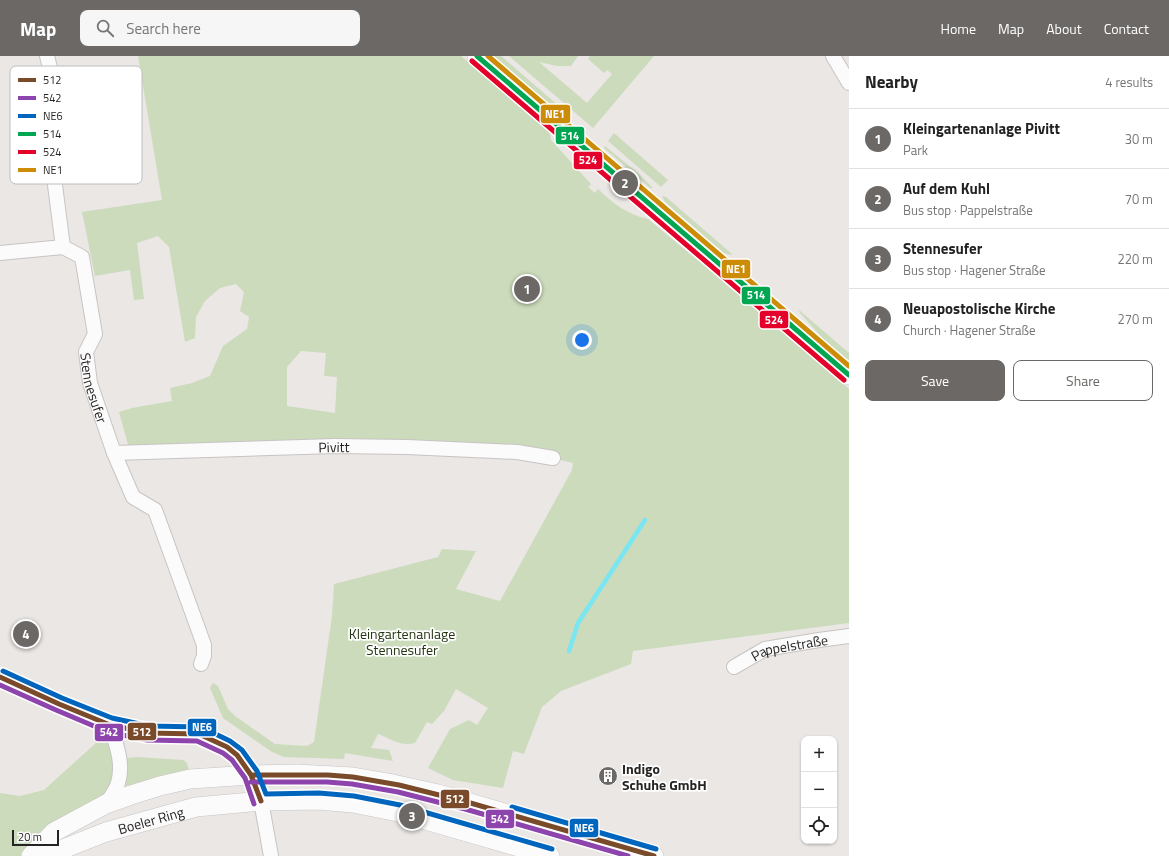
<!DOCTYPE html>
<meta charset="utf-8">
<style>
:root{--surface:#fff;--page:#f6f6f6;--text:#222;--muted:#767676;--line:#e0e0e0;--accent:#6b6866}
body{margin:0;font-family:"Titillium Web",sans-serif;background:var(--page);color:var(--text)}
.controls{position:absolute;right:12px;bottom:12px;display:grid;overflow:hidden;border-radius:8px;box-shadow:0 1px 3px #0004}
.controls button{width:36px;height:36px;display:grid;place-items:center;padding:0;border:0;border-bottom:1px solid var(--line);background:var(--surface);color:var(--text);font:20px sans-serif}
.scale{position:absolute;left:12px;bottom:10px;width:47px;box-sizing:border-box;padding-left:4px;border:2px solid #262422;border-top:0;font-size:11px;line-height:14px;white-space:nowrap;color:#262422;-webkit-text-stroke:3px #fff;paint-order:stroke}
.you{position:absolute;left:582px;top:284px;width:14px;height:14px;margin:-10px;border:3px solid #fff;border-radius:50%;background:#1a73e8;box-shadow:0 0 0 6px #1a73e833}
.badge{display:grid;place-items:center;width:26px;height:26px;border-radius:50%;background:var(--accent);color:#fff;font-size:13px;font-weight:700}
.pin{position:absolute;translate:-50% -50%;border:2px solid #fff;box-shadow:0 1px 4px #0006}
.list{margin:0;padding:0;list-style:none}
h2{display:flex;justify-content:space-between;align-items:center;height:52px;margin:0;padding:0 16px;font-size:17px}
h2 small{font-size:13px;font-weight:400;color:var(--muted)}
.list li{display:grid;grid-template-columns:26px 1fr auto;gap:12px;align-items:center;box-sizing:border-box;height:60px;padding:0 16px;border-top:1px solid var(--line)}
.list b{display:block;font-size:15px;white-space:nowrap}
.list p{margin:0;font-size:13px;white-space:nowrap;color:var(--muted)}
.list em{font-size:13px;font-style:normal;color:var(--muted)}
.actions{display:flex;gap:8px;padding:12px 16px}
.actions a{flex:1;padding:9px 0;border:1px solid var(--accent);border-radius:8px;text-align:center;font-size:14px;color:var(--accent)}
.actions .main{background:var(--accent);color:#fff}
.icon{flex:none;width:22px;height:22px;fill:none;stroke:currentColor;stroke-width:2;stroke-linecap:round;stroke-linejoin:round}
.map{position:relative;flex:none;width:849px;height:800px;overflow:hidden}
header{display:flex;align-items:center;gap:24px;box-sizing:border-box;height:56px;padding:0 20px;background:var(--accent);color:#fff}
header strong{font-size:19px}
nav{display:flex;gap:22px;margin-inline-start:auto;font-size:14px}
.search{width:280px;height:36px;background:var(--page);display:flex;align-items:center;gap:10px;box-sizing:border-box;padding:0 14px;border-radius:8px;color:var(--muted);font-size:15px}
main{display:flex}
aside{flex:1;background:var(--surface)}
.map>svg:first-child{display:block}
.green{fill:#ccdbbc;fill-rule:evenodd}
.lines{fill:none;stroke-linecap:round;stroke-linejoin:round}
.stream{stroke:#79e6f1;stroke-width:4.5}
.street-casing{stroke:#c7c4c3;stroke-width:16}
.secondary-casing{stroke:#c7c4c3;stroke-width:20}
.street{stroke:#fcfbfb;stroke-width:14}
.secondary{stroke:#fcfbfb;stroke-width:19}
.bus-1-casing{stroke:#fff;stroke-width:8}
.bus-2-casing{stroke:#fff;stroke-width:8}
.bus-3-casing{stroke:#fff;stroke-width:8}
.bus-4-casing{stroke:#fff;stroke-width:8}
.bus-5-casing{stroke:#fff;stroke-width:8}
.bus-6-casing{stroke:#fff;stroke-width:8}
.bus-1{stroke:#7a4b2a;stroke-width:5}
.bus-2{stroke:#8e44ad;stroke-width:5}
.bus-3{stroke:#0065bd;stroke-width:5}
.bus-4{stroke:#00a651;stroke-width:5}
.bus-5{stroke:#e4002b;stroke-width:5}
.bus-6{stroke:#cd8c07;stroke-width:5}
.labels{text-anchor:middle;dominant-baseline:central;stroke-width:3.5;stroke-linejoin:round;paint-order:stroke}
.street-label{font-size:14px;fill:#262422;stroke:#fff}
.park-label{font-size:14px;fill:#253712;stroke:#fff}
.poi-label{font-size:14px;font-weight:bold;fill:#262422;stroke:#fff;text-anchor:start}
.key{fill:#fff;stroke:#bebdbd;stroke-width:1}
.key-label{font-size:11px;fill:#262422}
.line-badge{stroke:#fff;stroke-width:1.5}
.badge-label{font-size:11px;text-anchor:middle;font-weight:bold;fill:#fff}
</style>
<header>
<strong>Map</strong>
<div class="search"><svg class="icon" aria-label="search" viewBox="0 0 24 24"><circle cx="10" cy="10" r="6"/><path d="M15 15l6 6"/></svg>Search here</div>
<nav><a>Home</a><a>Map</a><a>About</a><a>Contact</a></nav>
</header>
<main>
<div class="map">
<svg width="849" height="800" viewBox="0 0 849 800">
<rect width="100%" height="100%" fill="#eae7e5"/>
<path class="green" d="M138,0H461L550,76L551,84L591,128L588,131L595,137L598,133C614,148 626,158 648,163L795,285L849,333V567L633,595L631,608L561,635L542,651L524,698L513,695L503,732L453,724L428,712L450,673L469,664L477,669L488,652L456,633L444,655L432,668L427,666L415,687C401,691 391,683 378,678L371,692L389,694L393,705L345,697L344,703L284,701L272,696L223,662L210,632L213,627L218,630L228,653L235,660L275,688L307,690L314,686L332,560L334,528L438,501L442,493L476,495L456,533L500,545L572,414L573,407L553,402L517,396L129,392L119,356L132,352L172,345L170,332L192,327L210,320L223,290L247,273L249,261L240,255L244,236L236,228L220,232L205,245L196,261L195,282L185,286L169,191L158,180L137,187L144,243L134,244L130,214L95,220L82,156L162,144ZM301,295L326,297L324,320L337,321L335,357L287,350V311Z
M492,0H501L567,57V59H564L533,35Z
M509,0H578L571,10H557L539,6L587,47L612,18L607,14L604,17L588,3L590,1L588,0H654L593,72Z
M614,77L668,124L661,131L608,85Z
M605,90L638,117L653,132H650L604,92Z
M662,140L666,141L732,198L731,199L724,197L665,146Z
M799,254L849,297V304L845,303L827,287L800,257Z
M107,677L118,728L31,800H0V737L20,740L44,734Z
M137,701L183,704L187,707L189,714L126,730L127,702Z"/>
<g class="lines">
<path class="stream" d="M569,595L578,567L645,464"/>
<g class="street-casing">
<g id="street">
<path id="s1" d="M47,0L61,55L48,75L63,191L82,201L95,278L86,296L90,327L114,397L133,441L155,454L204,589V600L201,608"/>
<path d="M833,0L849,27"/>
<path d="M0,197L63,191"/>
<path id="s2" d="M114,397L335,390L407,391L517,396L553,402"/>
<path id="s3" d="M734,611L765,593L819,584L849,580"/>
<path d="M0,621L59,648L110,669L148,677L199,678L227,691L237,699L251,719"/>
<path d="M261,745L271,800"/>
<path d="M106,748C110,742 116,734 118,727C124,707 116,688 110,669"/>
</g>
</g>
<g class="secondary-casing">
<g id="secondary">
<path d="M477,0L849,319"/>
<path d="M31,800L54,776L106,748L131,739L160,730L190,723L251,719L296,718L353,721L388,727L438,738L654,800"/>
<path id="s4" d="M45,800L106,776L196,751L261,745L319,744L353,747L398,756L550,800"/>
</g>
</g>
<use href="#street" class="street"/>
<use href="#secondary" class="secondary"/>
<g class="bus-1-casing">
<path id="bus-1" d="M0,621L59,648L110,669L148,677L199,678L227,691L237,699L251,719L261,745
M251,719H328L353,721L399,729L467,746L654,800"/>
</g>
<g class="bus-2-casing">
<path id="bus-2" d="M0,629L56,654L108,676L147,684L197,685L223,697L232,704L245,722L254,748
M251,726H327L352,728L398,736L465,753L628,800"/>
</g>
<g class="bus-3-casing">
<path id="bus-3" d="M3,615L62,642L112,662L149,670L201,671L230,685L242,694L257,715L266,738L319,737L354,740L400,749L552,793
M512,751L656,793"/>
</g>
<g class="bus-4-casing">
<path id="bus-4" d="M477,0L849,319"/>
</g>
<g class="bus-5-casing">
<path id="bus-5" d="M472,5L844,324"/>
</g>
<g class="bus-6-casing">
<path id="bus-6" d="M488,0L849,310"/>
</g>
<use href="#bus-1" class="bus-1"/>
<use href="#bus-2" class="bus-2"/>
<use href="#bus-3" class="bus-3"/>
<use href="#bus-4" class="bus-4"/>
<use href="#bus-5" class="bus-5"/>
<use href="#bus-6" class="bus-6"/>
</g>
<defs>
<g id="building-disc" transform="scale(1)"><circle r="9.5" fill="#6b6866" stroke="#fff"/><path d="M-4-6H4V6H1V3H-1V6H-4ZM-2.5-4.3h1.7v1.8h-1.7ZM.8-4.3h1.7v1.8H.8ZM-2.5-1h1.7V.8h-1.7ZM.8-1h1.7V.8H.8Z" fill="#fff"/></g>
</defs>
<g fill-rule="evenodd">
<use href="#building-disc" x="608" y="720"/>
</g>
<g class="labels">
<g class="street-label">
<text stroke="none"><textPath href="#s1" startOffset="354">Stennesufer</textPath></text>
<text stroke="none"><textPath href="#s2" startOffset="220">Pivitt</textPath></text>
<text stroke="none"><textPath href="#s3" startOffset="60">Pappelstraße</textPath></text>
<text stroke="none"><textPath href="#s4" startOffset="112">Boeler Ring</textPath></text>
</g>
<g class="park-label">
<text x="402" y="577">Kleingartenanlage<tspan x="402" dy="16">Stennesufer</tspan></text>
</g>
<g class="poi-label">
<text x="622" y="712">Indigo<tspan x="622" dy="16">Schuhe GmbH</tspan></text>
</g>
</g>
<rect x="10" y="10" width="132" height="118" rx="6" class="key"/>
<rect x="18" y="22" width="18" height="4" fill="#7a4b2a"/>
<rect x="18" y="40" width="18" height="4" fill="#8e44ad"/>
<rect x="18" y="58" width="18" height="4" fill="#0065bd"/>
<rect x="18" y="76" width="18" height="4" fill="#00a651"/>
<rect x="18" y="94" width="18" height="4" fill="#e4002b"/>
<rect x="18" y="112" width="18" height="4" fill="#cd8c07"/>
<g class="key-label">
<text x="43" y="28">512</text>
<text x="43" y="46">542</text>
<text x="43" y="64">NE6</text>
<text x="43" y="82">514</text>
<text x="43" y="100">524</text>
<text x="43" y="118">NE1</text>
</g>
<g class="line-badge">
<rect x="540" y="48" width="31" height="20" rx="4" fill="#cd8c07"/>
<rect x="555" y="70" width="30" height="19" rx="4" fill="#00a651"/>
<rect x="573" y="95" width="30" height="19" rx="4" fill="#e4002b"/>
<rect x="721" y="203" width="30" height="20" rx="4" fill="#cd8c07"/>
<rect x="741" y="230" width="30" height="19" rx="4" fill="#00a651"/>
<rect x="759" y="254" width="30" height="19" rx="4" fill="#e4002b"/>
<rect x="187" y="662" width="30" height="19" rx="4" fill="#0065bd"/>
<rect x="127" y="666" width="30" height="19" rx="4" fill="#7a4b2a"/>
<rect x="94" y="667" width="30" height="19" rx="4" fill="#8e44ad"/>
<rect x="440" y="733" width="30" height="20" rx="4" fill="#7a4b2a"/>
<rect x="485" y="753" width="30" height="20" rx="4" fill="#8e44ad"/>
<rect x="569" y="762" width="30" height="20" rx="4" fill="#0065bd"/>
</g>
<g class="badge-label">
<text x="555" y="62">NE1</text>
<text x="570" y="84">514</text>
<text x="588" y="108">524</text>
<text x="736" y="217">NE1</text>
<text x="756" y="243">514</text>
<text x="774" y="268">524</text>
<text x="202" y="675">NE6</text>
<text x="142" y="680">512</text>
<text x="109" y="680">542</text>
<text x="455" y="747">512</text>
<text x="500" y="767">542</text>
<text x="584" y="776">NE6</text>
</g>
</svg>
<div class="controls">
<button>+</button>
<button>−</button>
<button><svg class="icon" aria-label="locate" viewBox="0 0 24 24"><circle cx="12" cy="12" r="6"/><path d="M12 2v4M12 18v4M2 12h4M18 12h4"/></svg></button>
</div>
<div class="scale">20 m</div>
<div class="you"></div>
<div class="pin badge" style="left:527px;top:233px">1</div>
<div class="pin badge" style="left:625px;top:127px">2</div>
<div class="pin badge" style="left:412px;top:760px">3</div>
<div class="pin badge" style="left:26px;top:578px">4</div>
</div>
<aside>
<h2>Nearby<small>4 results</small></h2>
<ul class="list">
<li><span class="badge">1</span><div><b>Kleingartenanlage Pivitt</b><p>Park</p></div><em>30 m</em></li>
<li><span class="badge">2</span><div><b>Auf dem Kuhl</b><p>Bus stop · Pappelstraße</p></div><em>70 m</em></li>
<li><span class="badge">3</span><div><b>Stennesufer</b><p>Bus stop · Hagener Straße</p></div><em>220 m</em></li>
<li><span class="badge">4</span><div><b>Neuapostolische Kirche</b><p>Church · Hagener Straße</p></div><em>270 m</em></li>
</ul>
<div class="actions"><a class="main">Save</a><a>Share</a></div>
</aside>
</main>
